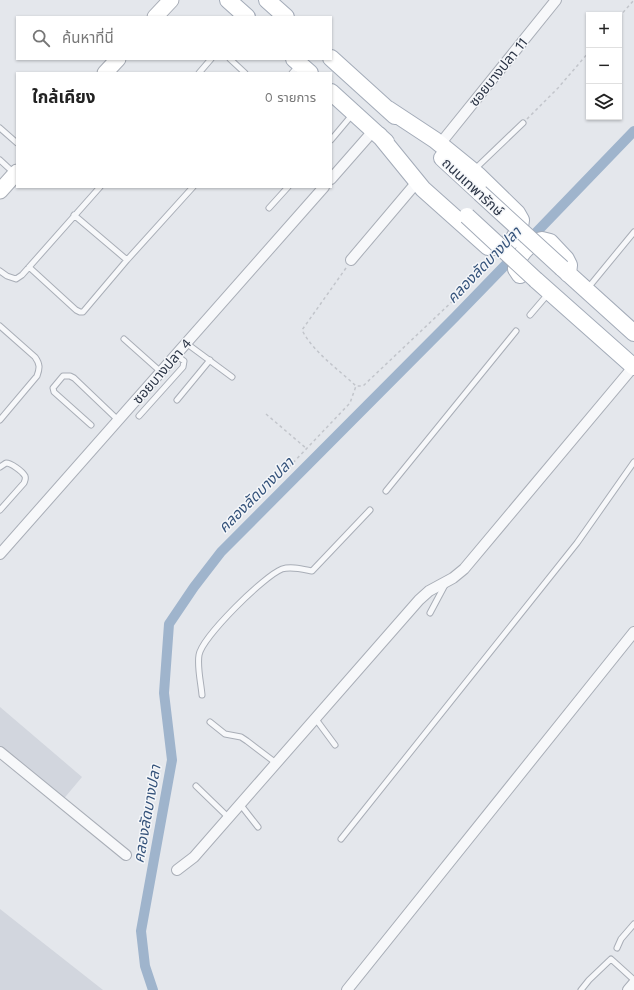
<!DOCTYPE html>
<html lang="th">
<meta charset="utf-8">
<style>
:root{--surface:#fff;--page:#f6f6f6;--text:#222;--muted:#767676;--line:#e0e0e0}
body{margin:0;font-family:"Work Sans","Noto Sans Thai",sans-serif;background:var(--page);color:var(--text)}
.controls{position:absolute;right:12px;top:12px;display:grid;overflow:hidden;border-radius:0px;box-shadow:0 1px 3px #0004}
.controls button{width:36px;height:36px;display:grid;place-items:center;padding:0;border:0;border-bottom:1px solid var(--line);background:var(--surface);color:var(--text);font:20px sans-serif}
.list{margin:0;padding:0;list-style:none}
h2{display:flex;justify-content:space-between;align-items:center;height:52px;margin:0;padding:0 16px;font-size:17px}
h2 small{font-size:13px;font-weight:400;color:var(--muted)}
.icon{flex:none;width:22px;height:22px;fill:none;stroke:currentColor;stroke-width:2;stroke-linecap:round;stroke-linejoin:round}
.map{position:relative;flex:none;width:634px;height:990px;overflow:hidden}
.search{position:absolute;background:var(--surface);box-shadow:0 1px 3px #0004;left:16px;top:16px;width:316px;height:44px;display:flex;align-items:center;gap:10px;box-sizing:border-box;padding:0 14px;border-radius:0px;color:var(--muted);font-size:15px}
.panel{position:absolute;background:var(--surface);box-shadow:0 1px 3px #0004;left:16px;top:72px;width:316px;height:116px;border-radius:0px}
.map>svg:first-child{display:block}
.built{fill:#d2d6de}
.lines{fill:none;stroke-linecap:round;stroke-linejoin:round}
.canal{stroke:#9fb4cc;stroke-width:10}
.lane-casing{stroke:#a9aeb7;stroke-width:7}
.street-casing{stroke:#a9aeb7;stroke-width:12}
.secondary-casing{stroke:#a9aeb7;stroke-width:17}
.primary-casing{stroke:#a3abb8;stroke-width:18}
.path{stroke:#c2c5cb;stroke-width:1.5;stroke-dasharray:3 3;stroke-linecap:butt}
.lane{stroke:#f7f8fa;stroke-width:5}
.street{stroke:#f7f8fa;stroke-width:10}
.secondary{stroke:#fff;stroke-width:15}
.primary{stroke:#fff;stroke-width:16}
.primary-bridge-casing{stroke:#a3abb8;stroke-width:18;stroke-linecap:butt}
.primary-bridge{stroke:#fff;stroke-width:16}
.labels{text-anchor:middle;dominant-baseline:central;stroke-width:3;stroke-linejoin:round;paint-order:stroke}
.street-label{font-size:14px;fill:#2b3445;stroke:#f4f6f9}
.water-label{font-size:15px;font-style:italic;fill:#34527a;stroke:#f4f6f9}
</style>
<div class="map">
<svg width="634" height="990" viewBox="0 0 634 990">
<rect width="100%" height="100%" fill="#e4e7ec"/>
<path class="built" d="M0,707L82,777L61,802L0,752Z
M0,909L103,990H0Z"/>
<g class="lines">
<path class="canal" d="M527,242L634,131
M153,990L145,966L141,931L172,760L164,693L169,624L194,587L221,552L455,317L516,254"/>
<g class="lane-casing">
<path id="lane" d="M230,59L245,73
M199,73L211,59
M292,73L299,65
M0,128L17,143
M331,140L352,115
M0,160L14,173
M475,169L523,123
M269,208L288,187
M74,215L127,260
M29,267L76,310L80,312H83L127,260L193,187
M0,271L7,276L16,279L22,275L100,187
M588,288L634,232
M530,315L548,294
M0,326L35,357C40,364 40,368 37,376L0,420
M124,339L161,372
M186,343L232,377
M177,400L210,360
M139,416L183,367L184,361L176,355
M91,425L54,392L53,388L63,376H70L74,378L118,420
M0,467L6,463C11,463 22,471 25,476C26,479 25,480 24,483L0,510
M386,491L516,331
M430,613L446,583
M202,695C201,683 197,667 199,655C202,637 264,576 282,569C291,566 302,569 312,571L370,510
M315,718L335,745
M210,722L225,734L241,737L247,741L276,763
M196,786L228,817
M240,804L258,827
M341,839L577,543L634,462
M617,948L621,939L634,924
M581,990L589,980L611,959L634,980"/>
</g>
<g class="street-casing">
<path id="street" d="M440,144L556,0
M331,179L374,130
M351,260L417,182
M0,554L324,187
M0,752L126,855
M177,870L194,857L419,600L429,591L453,578L464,569L634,366
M347,990L634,632
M628,990L634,983"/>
</g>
<g class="secondary-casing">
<path id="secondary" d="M155,17L171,0
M105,73L118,59
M0,191L17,172"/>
</g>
<g class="primary-casing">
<path id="primary" d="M228,0L247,17
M267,0L286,17
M331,58L395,116
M294,59L310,73
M331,92L386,142
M379,135L423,189L488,247H501L513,240L520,227L521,220L517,213L478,175L435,140L388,109
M442,158L480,193
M562,268L634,333
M520,275L516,269L517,260L524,251L533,242L542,240L550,242L566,259L569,265L568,274
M536,280L634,367"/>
</g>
<path class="path" d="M619,17L634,0
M527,119L558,88L589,52
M346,268L302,330C313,352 338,369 356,386H363L458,296
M266,414L307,449
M289,467L350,403L356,386"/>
<use href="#lane" class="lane"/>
<use href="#street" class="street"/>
<use href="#secondary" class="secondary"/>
<use href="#primary" class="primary"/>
<g class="primary-bridge-casing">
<path id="primary-bridge" d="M480,193L562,268
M467,216L536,280"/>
</g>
<use href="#primary-bridge" class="primary-bridge"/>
</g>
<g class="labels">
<g class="street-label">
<text transform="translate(498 72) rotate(-51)">ซอยบางปลา 11</text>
<text transform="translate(473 187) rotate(43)">ถนนเทพารักษ์</text>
<text transform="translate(162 371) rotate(-49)">ซอยบางปลา 4</text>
</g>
<g class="water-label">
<text transform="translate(484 265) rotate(-46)">คลองลัดบางปลา</text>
<text transform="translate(256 495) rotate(-45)">คลองลัดบางปลา</text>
<text transform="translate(147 814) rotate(-80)">คลองลัดบางปลา</text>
</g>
</g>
</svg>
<div class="controls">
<button>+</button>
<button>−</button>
<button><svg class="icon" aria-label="layers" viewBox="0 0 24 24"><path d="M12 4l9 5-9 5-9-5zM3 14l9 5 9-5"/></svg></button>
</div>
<div class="search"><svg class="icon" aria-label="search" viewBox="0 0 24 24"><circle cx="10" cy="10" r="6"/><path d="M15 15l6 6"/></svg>ค้นหาที่นี่</div>
<section class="panel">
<h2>ใกล้เคียง<small>0 รายการ</small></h2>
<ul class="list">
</ul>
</section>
</div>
